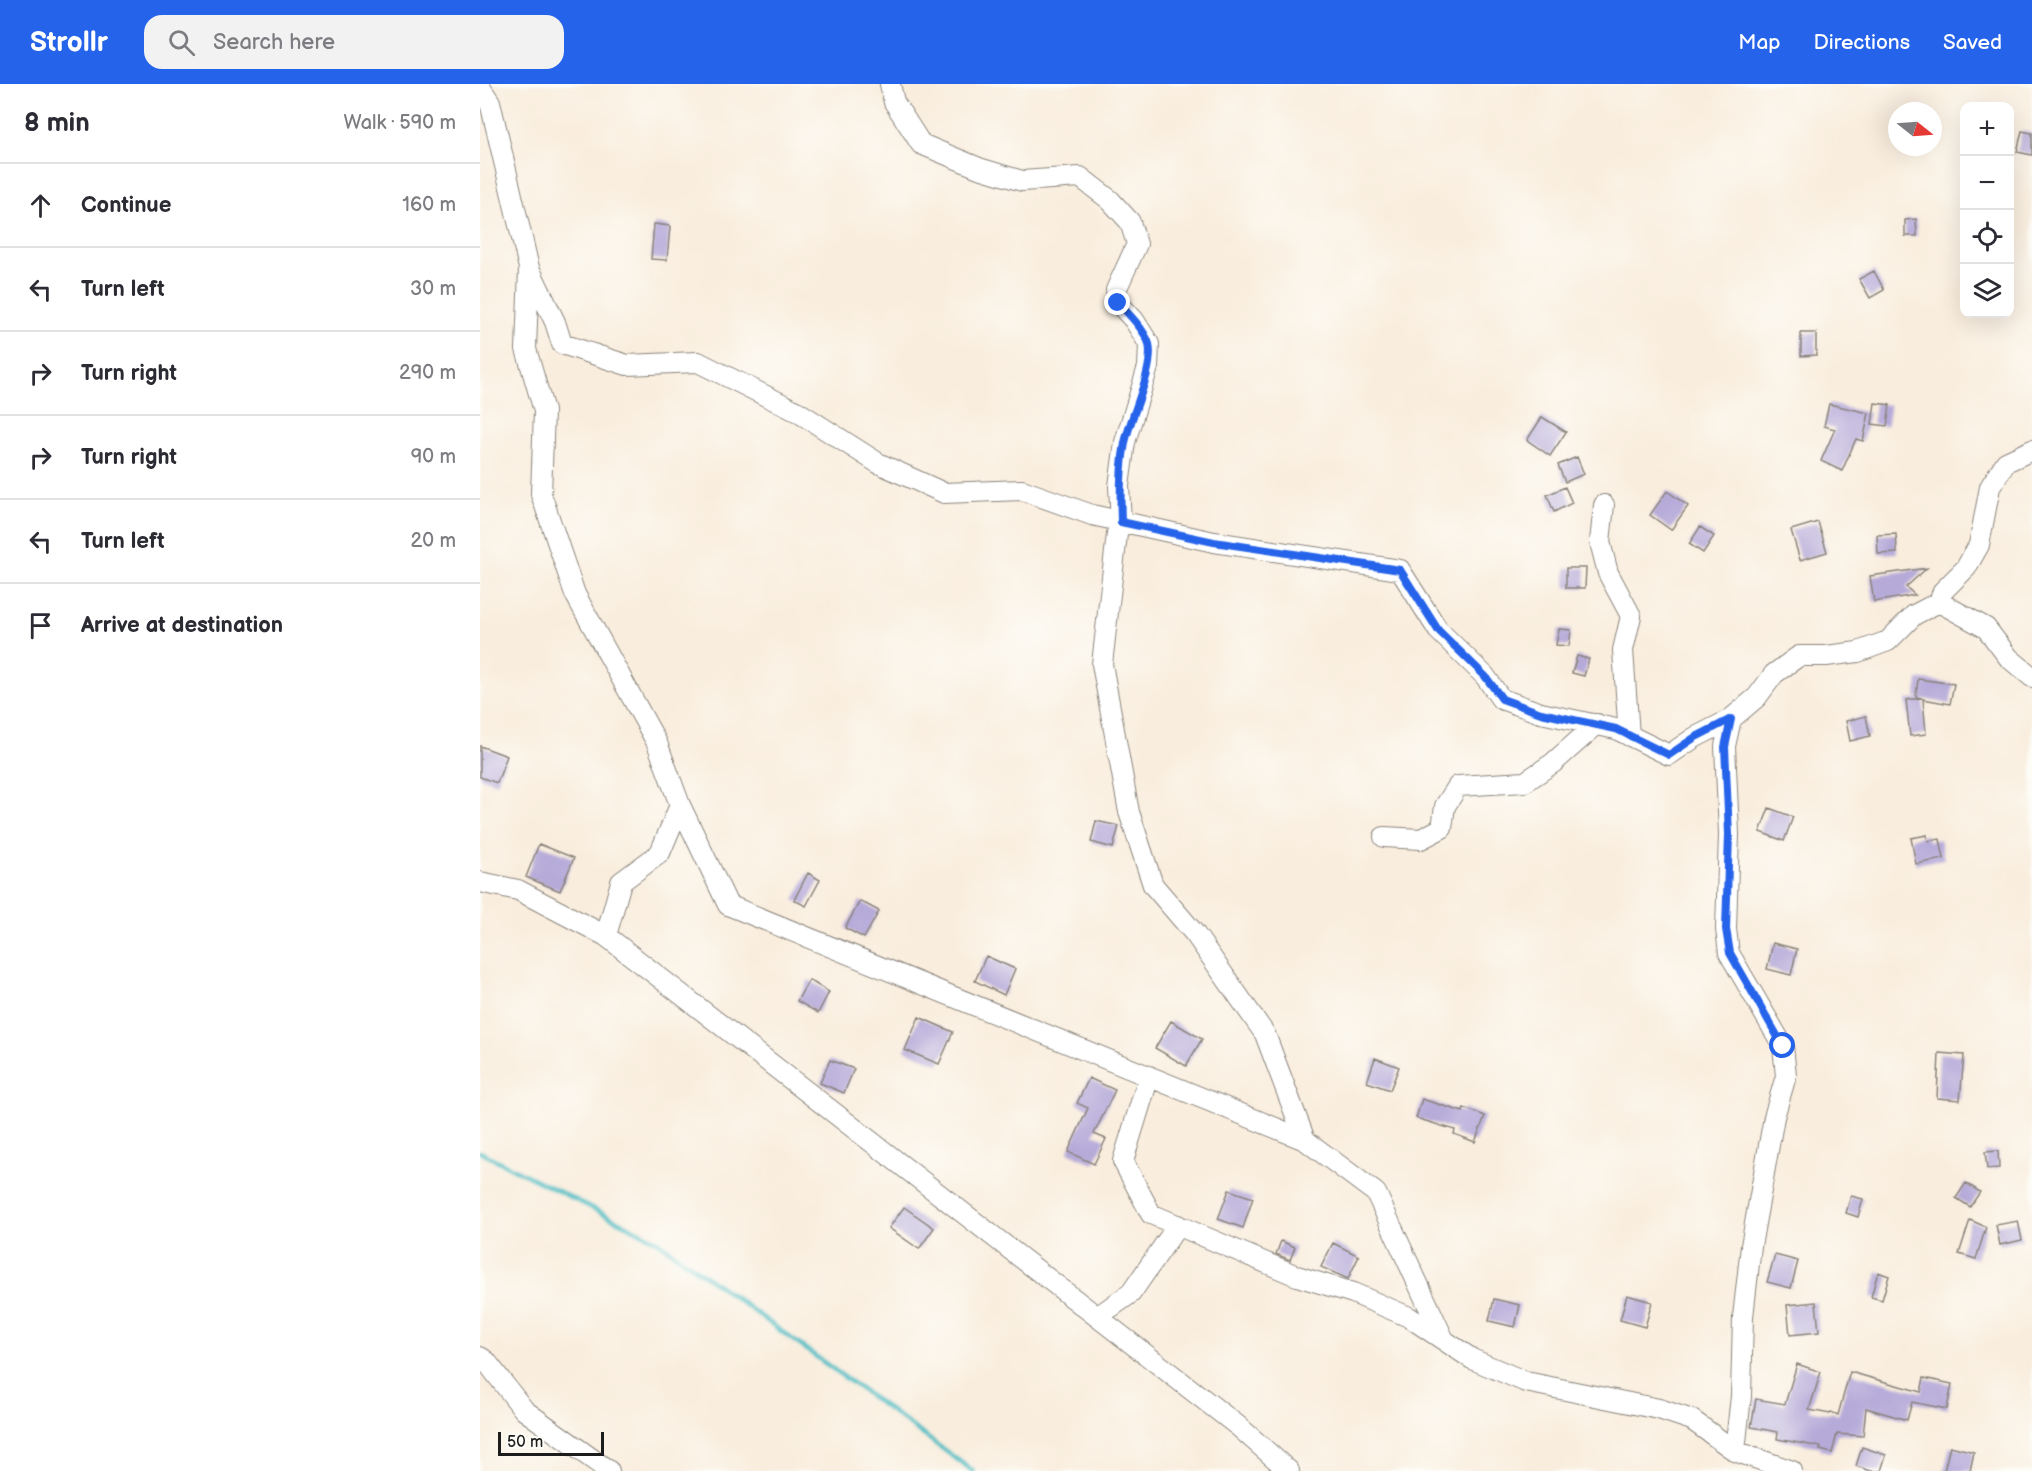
<!DOCTYPE html>
<meta charset="utf-8">
<style>
:root{--surface:#fff;--page:#f2f2f3;--text:#2b2b33;--muted:#7c7c81;--line:#e1e1e2;--accent:#2563eb}
body{margin:0;font-family:"Balsamiq Sans",sans-serif;background:var(--page);color:var(--text)}
.controls{position:absolute;right:18px;top:18px;display:grid;overflow:hidden;border-radius:12px;box-shadow:0 6px 24px #0002}
.controls button{width:54px;height:54px;display:grid;place-items:center;padding:0;border:0;border-bottom:2px solid var(--line);background:var(--surface);color:var(--text);font:30px sans-serif}
.compass{position:absolute;left:1408px;top:18px;width:54px;height:54px;border-radius:50%;background:var(--surface);box-shadow:0 6px 24px #0002;rotate:107deg}
.scale{position:absolute;left:18px;bottom:15px;width:106px;box-sizing:border-box;padding-left:6px;border:3px solid #1c1c1c;border-top:0;font-size:16px;line-height:21px;white-space:nowrap;color:#1c1c1c;-webkit-text-stroke:4px #fdfcf7;paint-order:stroke}
.stop{position:absolute;width:18px;height:18px;margin:-14px;border:4px solid #2563eb;border-radius:50%;background:#fff}
.stop.end{background:#2563eb;border-color:#fff;box-shadow:0 2px 6px #0008}
.list{margin:0;padding:0;list-style:none}
h2{display:flex;justify-content:space-between;align-items:center;height:78px;margin:0;padding:0 24px;font-size:26px}
h2 small{font-size:20px;font-weight:400;color:var(--muted)}
.list li{display:grid;grid-template-columns:39px 1fr auto;gap:18px;align-items:center;box-sizing:border-box;height:84px;padding:0 24px;border-top:2px solid var(--line)}
.list b{display:block;font-size:22px;white-space:nowrap}
.list em{font-size:20px;font-style:normal;color:var(--muted)}
.icon{flex:none;width:33px;height:33px;fill:none;stroke:currentColor;stroke-width:2;stroke-linecap:round;stroke-linejoin:round}
.map{position:relative;flex:none;width:1552px;height:1387px;overflow:hidden}
header{display:flex;align-items:center;gap:36px;box-sizing:border-box;height:84px;padding:0 30px;background:var(--accent);color:#fff}
header strong{font-size:28px}
nav{display:flex;gap:33px;margin-inline-start:auto;font-size:21px}
.search{width:420px;height:54px;background:var(--page);display:flex;align-items:center;gap:15px;box-sizing:border-box;padding:0 21px;border-radius:18px;color:var(--muted);font-size:22px}
main{display:flex}
aside{flex:1;background:var(--surface)}
.map>svg:first-child{display:block}
.lines{fill:none;stroke-linecap:round;stroke-linejoin:round}
.stream{stroke:#4fbdc4;stroke-width:4.5}
.building{fill:#b6aad9}
.minor-casing{stroke:#8a847c;stroke-width:22}
.minor{stroke:#fff;stroke-width:20}
.route{stroke:#2563eb;stroke-width:8}
</style>
<header>
<strong>Strollr</strong>
<div class="search"><svg class="icon" aria-label="search" viewBox="0 0 24 24"><circle cx="10" cy="10" r="6"/><path d="M15 15l6 6"/></svg>Search here</div>
<nav><a>Map</a><a>Directions</a><a>Saved</a></nav>
</header>
<main>
<aside>
<h2>8 min<small>Walk · 590 m</small></h2>
<ul class="list">
<li><svg class="icon" aria-label="ahead" viewBox="0 0 24 24"><path d="M12 20V5M6 11l6-6 6 6"/></svg><div><b>Continue</b></div><em>160 m</em></li>
<li><svg class="icon" aria-label="left" viewBox="0 0 24 24"><path d="M17 20v-9H6M10 6l-5 5 5 5"/></svg><div><b>Turn left</b></div><em>30 m</em></li>
<li><svg class="icon" aria-label="right" viewBox="0 0 24 24"><path d="M7 20v-9h11M14 6l5 5-5 5"/></svg><div><b>Turn right</b></div><em>290 m</em></li>
<li><svg class="icon" aria-label="right" viewBox="0 0 24 24"><path d="M7 20v-9h11M14 6l5 5-5 5"/></svg><div><b>Turn right</b></div><em>90 m</em></li>
<li><svg class="icon" aria-label="left" viewBox="0 0 24 24"><path d="M17 20v-9H6M10 6l-5 5 5 5"/></svg><div><b>Turn left</b></div><em>20 m</em></li>
<li><svg class="icon" aria-label="arrive" viewBox="0 0 24 24"><path d="M6 21V4h12l-3 4 3 4H6"/></svg><div><b>Arrive at destination</b></div></li>
</ul>
</aside>
<div class="map">
<svg width="1552" height="1387" viewBox="0 0 1552 1387">
<rect width="100%" height="100%" fill="#fdfcf7"/>
<filter id="ink" filterUnits="userSpaceOnUse"><feTurbulence type="fractalNoise" baseFrequency=".0167" numOctaves="2"/><feDisplacementMap in="SourceGraphic" scale="12" xChannelSelector="R" yChannelSelector="G"/><feConvolveMatrix kernelMatrix="1 2 1 2 8 2 1 2 1" color-interpolation-filters="sRGB"/></filter>
<filter id="wash" filterUnits="userSpaceOnUse"><feTurbulence type="fractalNoise" baseFrequency=".008" numOctaves="4" result="noise"/><feDisplacementMap in="SourceGraphic" scale="24" xChannelSelector="R" yChannelSelector="G"/><feGaussianBlur stdDeviation="1.35" result="paint"/><feColorMatrix in="noise" values="0 0 0 0 0 0 0 0 0 0 0 0 0 0 0 0 0 1.4 0 .05"/><feComposite in="paint" operator="in"/></filter>
<g filter="url(#wash)">
<rect width="100%" height="100%" fill="#f9eddd"/>
<g class="lines">
<path class="stream" d="M0,1068L176,1156L493,1387"/>
</g>
<g id="blocks">
<path class="building" d="M1542,47L1552,49V71L1537,68Z
M1436,135L1437,152H1425V136Z
M174,140L190,142L187,176L171,175Z
M1394,187L1404,206L1390,214L1379,195Z
M1321,249H1336V271L1321,272Z
M1395,319L1410,321L1407,342L1392,340Z
M1349,320L1389,329L1383,357L1376,355L1362,387L1341,377L1355,345L1344,342Z
M1062,333L1086,348L1070,372L1047,356Z
M1097,373L1104,390L1085,398L1078,381Z
M1085,403L1092,419L1074,428L1067,411Z
M1187,407L1208,422L1191,446L1170,431Z
M1338,438L1347,468L1320,476L1311,446Z
M1220,443L1234,452L1223,469L1209,460Z
M1416,450L1417,469L1398,470L1397,451Z
M1086,484H1106L1105,504H1086Z
M1447,484L1426,503L1435,511L1394,518L1390,492Z
M1079,545L1091,546L1089,562L1076,561Z
M1097,572L1109,575L1104,592L1092,589Z
M1438,595L1474,600L1470,620L1443,615L1446,650L1430,652L1426,616L1442,614L1436,613Z
M1386,632L1390,652L1370,657L1366,637Z
M0,662L27,672L17,699L0,693Z
M1289,724L1313,733L1304,757L1280,748Z
M616,737L639,742L633,764L611,758Z
M1447,751L1448,757L1460,755L1464,775L1436,780L1431,754Z
M59,760L94,774L80,807L46,793Z
M328,789L340,796L326,822L314,816Z
M380,817L399,827L384,854L365,844Z
M1293,859L1317,865L1311,891L1287,885Z
M506,872L535,885L524,911L495,897Z
M329,896L349,908L338,929L317,917Z
M439,933L473,948L459,980L425,966Z
M691,937L722,955L706,982L675,964Z
M1459,969L1484,971L1480,1016L1457,1014Z
M895,974L919,983L910,1006L887,998Z
M350,976L374,985L364,1009L340,999Z
M609,994L635,1006L614,1050L626,1055L614,1080L588,1068L608,1024L597,1019Z
M942,1015L983,1028L984,1024L1005,1032L995,1058L974,1050L975,1046L936,1034Z
M1518,1067L1519,1084L1507,1085L1505,1068Z
M1486,1099L1500,1108L1490,1123L1476,1114Z
M749,1106L773,1114L763,1144L738,1135Z
M1371,1112L1383,1115L1378,1133L1366,1129Z
M424,1123L454,1144L439,1165L409,1144Z
M1490,1136L1506,1143L1496,1175L1479,1170Z
M1538,1137L1542,1156L1520,1161L1516,1141Z
M801,1157L815,1163L810,1176L796,1170Z
M853,1159L879,1172L868,1195L841,1183Z
M1295,1171L1318,1177L1311,1204L1287,1198Z
M1398,1188L1409,1192L1402,1216L1391,1213Z
M1147,1211L1172,1218L1165,1243L1140,1236Z
M1014,1215L1040,1221L1035,1243L1009,1237Z
M1336,1218L1339,1248L1310,1251L1307,1221Z
M1317,1280L1341,1288L1329,1326L1350,1330L1351,1328L1358,1331L1370,1288L1441,1308L1444,1294L1472,1300L1467,1325L1432,1318L1427,1336L1386,1324L1383,1352L1357,1350L1352,1369L1340,1366L1341,1363L1297,1355L1298,1348L1271,1343L1276,1315L1305,1320Z
M1470,1362L1494,1368L1490,1387H1464Z
M1382,1363L1406,1371L1401,1387H1391L1376,1382Z"/>
</g>
</g>
<g filter="url(#ink)">
<use href="#blocks" fill-opacity="0" stroke="#8a847c" stroke-width="1.5"/>
<g class="lines">
<g class="minor-casing">
<path id="minor" d="M410,0L414,18L441,60L499,84L542,97L600,93L630,116L650,138L657,160L636,206L638,219L654,236L669,260L668,283L645,358L639,402L641,438L637,450L622,580L649,728L673,801L715,850L785,950L825,1056
M0,3L10,18L49,184L46,265L64,327L61,410L95,510L177,659L200,721L180,769L141,798L126,852
M49,184L75,238L82,260L147,281L218,278L318,328L398,379L464,409L542,406L612,431L734,458L920,486L958,546L1005,592L1021,615L1061,629L1136,645L1189,671L1214,654L1251,635L1277,613L1294,590L1319,572H1346L1378,568L1408,557L1434,531L1459,518L1506,544L1529,574L1552,593
M1124,421L1120,458L1128,489L1151,532L1143,566L1149,652
M1459,518L1463,507L1486,484L1499,461L1510,403L1526,378L1552,366
M1251,635L1245,662L1249,750L1246,845L1249,869L1303,962L1306,992L1294,1033L1271,1162L1263,1233L1261,1312L1255,1367
M200,721L248,821L825,1056L896,1109L964,1256
M904,753L941,755L962,744L965,722L978,702L1045,698L1073,679L1117,640
M0,798L38,806L126,852L758,1342L809,1387
M669,992L643,1077L671,1130L817,1192L873,1209L929,1233L992,1275L1046,1298L1179,1325L1212,1336L1255,1367L1312,1387
M617,1233L651,1209L698,1141
M0,1273L6,1277L44,1326L129,1387"/>
</g>
<use href="#minor" class="minor"/>
</g>
</g>
<g class="lines" filter="url(#ink)">
<path class="route" d="M638,219C648,229 665,246 669,260C675,285 650,333 645,359C640,385 640,411 641,438L734,458L920,486L958,546L1005,592L1022,615L1061,629L1136,645L1189,671L1214,654L1251,635L1245,663L1249,750L1246,845L1250,869L1303,962"/>
</g>
</svg>
<div class="controls">
<button>+</button>
<button>−</button>
<button><svg class="icon" aria-label="locate" viewBox="0 0 24 24"><circle cx="12" cy="12" r="6"/><path d="M12 2v4M12 18v4M2 12h4M18 12h4"/></svg></button>
<button><svg class="icon" aria-label="layers" viewBox="0 0 24 24"><path d="M12 4l9 5-9 5-9-5zM3 14l9 5 9-5"/></svg></button>
</div>
<svg class="compass" viewBox="-18 -18 36 36"><path d="M0-13l5 13h-10z" fill="#e53935"/><path d="M0 13l5-13h-10z" fill="#7c7c81"/></svg>
<div class="scale">50 m</div>
<div class="stop" style="left:1303px;top:962px"></div>
<div class="stop end" style="left:638px;top:219px"></div>
</div>
</main>
